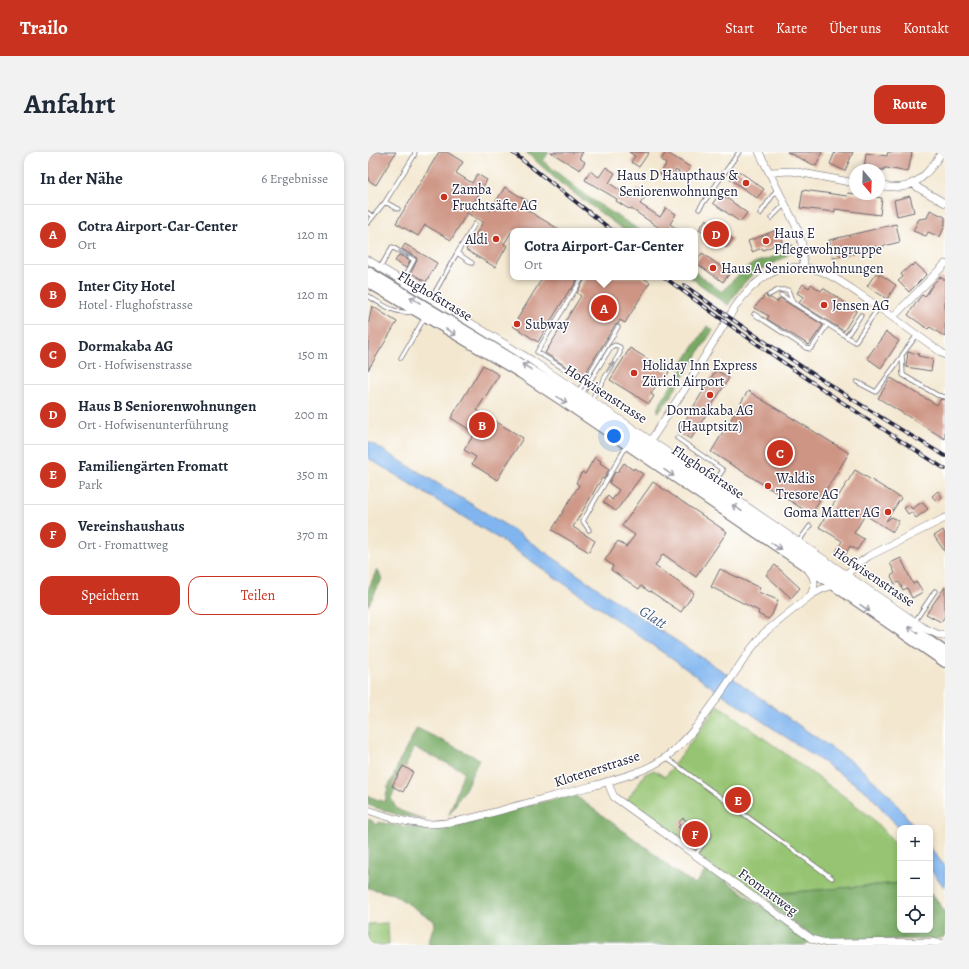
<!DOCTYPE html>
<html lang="de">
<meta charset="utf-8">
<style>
:root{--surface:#fff;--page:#f2f2f3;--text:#1f2937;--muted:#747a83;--line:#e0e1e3;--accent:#c8321e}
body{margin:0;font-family:Alegreya,serif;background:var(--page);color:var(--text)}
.controls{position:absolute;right:12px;bottom:12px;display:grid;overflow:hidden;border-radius:8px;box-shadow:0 2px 6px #0003}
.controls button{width:36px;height:36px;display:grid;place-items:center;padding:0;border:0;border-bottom:1px solid var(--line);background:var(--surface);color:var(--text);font:20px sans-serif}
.compass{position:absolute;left:481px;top:12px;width:36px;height:36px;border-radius:50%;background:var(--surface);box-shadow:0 2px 6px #0003;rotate:161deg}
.you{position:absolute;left:246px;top:284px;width:14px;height:14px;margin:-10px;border:3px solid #fff;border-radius:50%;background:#1a73e8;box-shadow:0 0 0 6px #1a73e833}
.badge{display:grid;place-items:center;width:26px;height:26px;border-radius:50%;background:var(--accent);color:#fff;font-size:13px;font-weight:700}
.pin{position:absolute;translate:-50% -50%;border:2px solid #fff;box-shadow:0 1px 4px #0006}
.popup{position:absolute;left:142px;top:76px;width:188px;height:52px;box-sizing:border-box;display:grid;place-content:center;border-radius:8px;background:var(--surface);filter:drop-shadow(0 1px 3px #0005);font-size:13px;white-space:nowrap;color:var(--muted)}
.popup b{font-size:15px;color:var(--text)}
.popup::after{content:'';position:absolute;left:50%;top:100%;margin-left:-8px;border:8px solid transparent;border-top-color:var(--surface)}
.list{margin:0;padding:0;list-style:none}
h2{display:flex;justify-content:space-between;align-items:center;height:52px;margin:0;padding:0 16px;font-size:17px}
h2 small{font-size:13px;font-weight:400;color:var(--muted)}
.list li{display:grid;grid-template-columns:26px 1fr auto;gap:12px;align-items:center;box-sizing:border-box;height:60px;padding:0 16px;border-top:1px solid var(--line)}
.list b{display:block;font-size:15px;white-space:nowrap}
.list p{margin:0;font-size:13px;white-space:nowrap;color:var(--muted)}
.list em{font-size:13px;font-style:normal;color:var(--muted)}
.actions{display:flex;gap:8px;padding:12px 16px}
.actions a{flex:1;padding:9px 0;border:1px solid var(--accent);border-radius:12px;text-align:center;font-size:14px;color:var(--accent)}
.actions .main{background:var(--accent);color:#fff}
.icon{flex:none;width:22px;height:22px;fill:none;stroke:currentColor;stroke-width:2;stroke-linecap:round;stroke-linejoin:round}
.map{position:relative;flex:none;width:577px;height:793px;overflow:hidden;border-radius:12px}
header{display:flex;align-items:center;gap:24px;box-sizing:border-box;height:56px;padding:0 20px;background:var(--accent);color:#fff}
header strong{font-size:19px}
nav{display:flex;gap:22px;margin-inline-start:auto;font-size:14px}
.intro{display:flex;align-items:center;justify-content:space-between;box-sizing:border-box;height:96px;padding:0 24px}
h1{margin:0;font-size:28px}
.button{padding:10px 18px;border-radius:12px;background:var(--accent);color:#fff;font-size:14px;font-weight:700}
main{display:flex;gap:24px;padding:0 24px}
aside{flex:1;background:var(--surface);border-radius:12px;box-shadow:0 2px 6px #0003}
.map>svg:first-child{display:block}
.green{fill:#96c472;stroke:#5c7356}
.forest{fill:#78aa64;stroke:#4d6650}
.water{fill:#80b5ef;stroke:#516c95}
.building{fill:#ce9584}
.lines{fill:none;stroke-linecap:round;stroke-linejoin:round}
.lane-casing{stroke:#6b676f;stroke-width:5}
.street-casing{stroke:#6b676f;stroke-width:8}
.secondary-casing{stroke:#6b676f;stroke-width:12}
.lane{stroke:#fff;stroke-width:3.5}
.street{stroke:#fff;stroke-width:7}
.secondary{stroke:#fff;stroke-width:10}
.rail-casing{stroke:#22223b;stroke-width:3.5}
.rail{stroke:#fff;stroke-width:2;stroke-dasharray:6;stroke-linecap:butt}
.oneway{stroke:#9c9ca7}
.poi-dot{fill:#c8321e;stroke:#fff;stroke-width:1.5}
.labels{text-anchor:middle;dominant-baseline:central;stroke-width:3;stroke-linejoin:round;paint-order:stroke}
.poi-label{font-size:14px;fill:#22223b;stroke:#fff;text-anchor:start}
.street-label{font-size:14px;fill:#22223b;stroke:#fff}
.water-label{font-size:15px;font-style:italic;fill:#485d83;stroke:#fff}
</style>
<header>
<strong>Trailo</strong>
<nav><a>Start</a><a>Karte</a><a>Über uns</a><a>Kontakt</a></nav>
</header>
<div class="intro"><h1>Anfahrt</h1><a class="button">Route</a></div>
<main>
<aside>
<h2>In der Nähe<small>6 Ergebnisse</small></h2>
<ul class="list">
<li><span class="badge">A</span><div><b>Cotra Airport-Car-Center</b><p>Ort</p></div><em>120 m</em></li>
<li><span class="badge">B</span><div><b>Inter City Hotel</b><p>Hotel · Flughofstrasse</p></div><em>120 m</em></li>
<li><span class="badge">C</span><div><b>Dormakaba AG</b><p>Ort · Hofwisenstrasse</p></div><em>150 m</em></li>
<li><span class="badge">D</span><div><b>Haus B Seniorenwohnungen</b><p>Ort · Hofwisenunterführung</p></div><em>200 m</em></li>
<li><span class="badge">E</span><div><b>Familiengärten Fromatt</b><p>Park</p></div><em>350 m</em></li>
<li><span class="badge">F</span><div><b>Vereinshaushaus</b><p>Ort · Fromattweg</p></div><em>370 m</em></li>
</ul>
<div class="actions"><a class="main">Speichern</a><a>Teilen</a></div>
</aside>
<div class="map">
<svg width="577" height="793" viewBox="0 0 577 793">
<rect width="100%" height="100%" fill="#fff"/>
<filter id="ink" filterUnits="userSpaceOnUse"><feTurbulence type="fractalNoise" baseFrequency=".025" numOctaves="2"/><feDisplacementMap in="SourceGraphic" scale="8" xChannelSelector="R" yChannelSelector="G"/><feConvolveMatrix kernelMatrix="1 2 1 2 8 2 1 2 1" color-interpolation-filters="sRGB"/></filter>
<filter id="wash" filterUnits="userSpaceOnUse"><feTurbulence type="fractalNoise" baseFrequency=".012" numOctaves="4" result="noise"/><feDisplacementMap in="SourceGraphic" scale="16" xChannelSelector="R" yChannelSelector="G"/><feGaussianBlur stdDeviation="0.9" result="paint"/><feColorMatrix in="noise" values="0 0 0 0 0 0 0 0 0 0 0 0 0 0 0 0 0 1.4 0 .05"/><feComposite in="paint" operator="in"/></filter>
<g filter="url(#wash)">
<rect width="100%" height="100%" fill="#f3e7cf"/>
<path class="green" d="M350,553L477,645L503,665L522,686L532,701V731L384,744L257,651L277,622L286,618L297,625Z
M20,771L21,793H0V772Z"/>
<path class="forest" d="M158,0H181L175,9L221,46L273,79H257L191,30Z
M421,92H425L426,95C416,112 398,111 383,124C374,132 367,143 360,153L322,125H327V120L354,140L373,120L386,111L414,102Z
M339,174L345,178L299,250L290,260V255L314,217L315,211Z
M9,417L14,427L0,454V438Z
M49,576L111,607L98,635L81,663L96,619L46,596L37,616L34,615L24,634L28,636L23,646L28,656L33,659L58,668L33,664L0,653V644L17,650L20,635L28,619L31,610Z
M205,642L283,699L306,719L327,732L340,716L442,789L437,793H61L60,791L67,770L62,766L25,742L0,736V667L5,669V671L10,673L11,670L24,673L50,676L88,673Z
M532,731V778H562V740L577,759V784L571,787L464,788C441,788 422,768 404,755L400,742Z"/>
<path class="water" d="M0,289L139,374L261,458L359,522L436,577L491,615L520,642L548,676L532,677L500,641L489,633L348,538L246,466L133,388L0,306Z
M562,695L577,715V736L562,717Z"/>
<g id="blocks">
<path class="building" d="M0,0H28L8,33L0,28Z
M71,0H79L95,10L88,21L104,31L109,22L119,28L106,50L122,59L137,35L161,50L157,57L194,79H144L136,92L139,94L127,115L98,98L115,70L99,61L83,88L57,73L50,84L28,71Z
M182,0H215L211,6L217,10L212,18Z
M261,0H281L271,15L263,10L267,4Z
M298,0L322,15L317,24L308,18L301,28L292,22L298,12L293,8Z
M419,0H454L448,14Z
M467,0H485L477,19L462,12Z
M520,0H537L544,1L540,20L519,16H516V18H496L498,1L519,4Z
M238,15L247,21L241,31L247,35L263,46L269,36L279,42L272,52L292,65L298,56L308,62L302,72L312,79H296L262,56L261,57L248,49L249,47L217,28L222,19L231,25Z
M369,18L396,37L389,46L362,27Z
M435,38L479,44L480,41L514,46L512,63L467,57V60L432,56Z
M352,41L379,61L372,70L345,51Z
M542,44L546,60L529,64L526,48Z
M562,58L577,65V73L572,85L560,80L558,84L545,79L551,67L559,66Z
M338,67L365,87L358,96L331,77Z
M528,72L532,90L465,106L461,88Z
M411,77L415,89L405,92V94L395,98L394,96L384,100L380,89Z
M37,92L69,111L58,130L43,121L49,108L48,105L34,97Z
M334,101L362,121L355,130L328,111Z
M31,103L42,109L38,116L27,109Z
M547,111L559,122L541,140L530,129L535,125L533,122L543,113L544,114Z
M508,121L511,123L512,122L528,133L519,147L499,134Z
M175,125H211L203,138L202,137L170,190L145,174Z
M218,125H273L282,130L257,171L252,168L250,172L247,173L215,225L177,201L213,144L209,141Z
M572,125L577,128V185L562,175L560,177L540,163L552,145L554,143L557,145L565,132Z
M435,132L441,136L443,132L453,139L455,136L489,158L476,179L431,151L435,145L429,141Z
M398,142L399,146H403L409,150L412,146L455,173L441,193L399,167L401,164L386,156Z
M4,154L29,170L0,218V174Z
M518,180L531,189L513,216L499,206Z
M262,196L301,220L296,228L292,226L283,242L286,244L281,252L242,228Z
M540,200L551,202L550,204L565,207L563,219L538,215Z
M115,213L131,223L109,258L155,286L129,328L104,312L108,305L96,298L107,281L83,266Z
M348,218L361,226L323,287L310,280Z
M523,226L569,253L573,247L577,248V287L510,246Z
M380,239L481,301L443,362L343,300Z
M227,305L233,309L232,311L241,317L236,327L234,326L205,375L227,389L221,400L184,378L211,333L208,331L214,320L217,322Z
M256,311L265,318L266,316L275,322L248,359L235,350L240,344L244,348L251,338L241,331L247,320L249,321Z
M487,318L533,346L518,369L524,365L531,369L525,380L497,363L486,381L496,387L489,398L482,394L476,405L468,400L474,389L451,375Z
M285,330L359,380L328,425L295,402L287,414L326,441L313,460L282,439V440L273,434L271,437L243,418L245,414L237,408L250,389L258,395L267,383L254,374Z
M570,339L574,345L569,350L564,344Z
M554,350L560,357L548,366L543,360L540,362L536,356L541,353L544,357Z
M575,378L577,382V400L566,384Z
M533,406L545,432L549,430L555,440L544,446L539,436L535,438L531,430L527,432L523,424L527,421L522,411Z
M407,413L432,436L423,446L398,423Z
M352,417L392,436L390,440L410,448L404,463L400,467L390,462L391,459L343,435Z
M577,435V464L573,470L558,462Z
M35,614L45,620L35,640L24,634Z
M315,666L337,683L331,692L310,675L312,673L310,671Z"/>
</g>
</g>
<g filter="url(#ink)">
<use href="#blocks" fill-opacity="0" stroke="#6b676f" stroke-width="1"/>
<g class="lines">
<g class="lane-casing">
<path id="lane" d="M17,50L30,57
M331,57L371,0
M0,61L5,65
M392,62L409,37
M403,66L417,52
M0,71L17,50L46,4L47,0
M89,101L107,72
M12,116L24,95L46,108L35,128
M215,125L169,200L217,230
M401,143L410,138H420L425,151
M413,143L487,190L511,155
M0,144C15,153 28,163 46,160
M63,147L89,101L104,111
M386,162L438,196L442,197L446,193L459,173
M549,183L534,203L535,223L569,243L577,245
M478,185L493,163
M33,206L57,165
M489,230L508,240L534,204
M210,240L250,175
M214,242L243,195L247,193L252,195V201L223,248
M309,286L355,318L346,331
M221,378L215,369L259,293
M431,389L442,374
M547,469L567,439
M297,605L464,726
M327,703L342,683"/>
</g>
<g class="street-casing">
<path id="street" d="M391,0L430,78L434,92L436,115
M402,20L424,19L487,31
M544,31L552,37L577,51
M511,34C518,34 527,36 534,35C553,32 564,15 574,0
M0,108L163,208L254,269L556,476L569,482L577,484
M525,165L577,112
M283,288L316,238L367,155C378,139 394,123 413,117C425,114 438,115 450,118C467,124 482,136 497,146C524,164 550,184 577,203
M441,419C448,427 447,434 443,443
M479,422L487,414L501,404L577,366
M350,545L383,497L396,481L443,443L454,437L466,433
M240,629L242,636L246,645L444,787L458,791H465L562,790L577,792
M0,658C20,665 40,672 62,672C95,671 128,659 160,651C183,645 205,639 228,633C251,626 278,620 298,605C319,589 333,569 348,548"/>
</g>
<g class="secondary-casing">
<path id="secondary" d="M0,120L201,242L577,500
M0,130L153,221L194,248L453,424L577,510"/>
</g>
<use href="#lane" class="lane"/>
<use href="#street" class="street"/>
<use href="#secondary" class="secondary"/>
<g class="rail-casing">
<path id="rail" d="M144,0L245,79
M296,125C387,193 481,256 577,317
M316,133C400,194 487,251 577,304"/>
</g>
<use href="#rail" class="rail"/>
</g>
<defs><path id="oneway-shaft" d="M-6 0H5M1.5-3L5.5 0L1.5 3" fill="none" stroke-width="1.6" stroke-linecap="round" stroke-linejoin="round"/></defs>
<g class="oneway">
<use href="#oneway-shaft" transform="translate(36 102) rotate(30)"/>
<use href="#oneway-shaft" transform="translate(47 148) rotate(-149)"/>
<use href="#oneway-shaft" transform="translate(83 180) rotate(31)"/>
<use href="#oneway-shaft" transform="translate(159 215) rotate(-148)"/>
<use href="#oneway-shaft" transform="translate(243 215) rotate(-57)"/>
<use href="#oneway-shaft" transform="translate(194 248) rotate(34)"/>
<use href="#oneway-shaft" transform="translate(301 321) rotate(34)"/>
<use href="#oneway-shaft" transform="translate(369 356) rotate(-146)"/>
<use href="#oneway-shaft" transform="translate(408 394) rotate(35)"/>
<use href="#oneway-shaft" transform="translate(497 456) rotate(35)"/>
<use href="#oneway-shaft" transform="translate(545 478) rotate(-145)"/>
</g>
</g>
<g class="poi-dot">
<circle cx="378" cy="31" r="4"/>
<circle cx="76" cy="45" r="4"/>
<circle cx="128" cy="87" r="4"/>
<circle cx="398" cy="89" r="4"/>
<circle cx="345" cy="116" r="4"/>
<circle cx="456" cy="153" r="4"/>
<circle cx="149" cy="172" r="4"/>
<circle cx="266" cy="221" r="4"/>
<circle cx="342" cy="243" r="4"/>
<circle cx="400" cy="334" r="4"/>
<circle cx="520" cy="360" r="4"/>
</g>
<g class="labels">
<g class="poi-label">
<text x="370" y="23" text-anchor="end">Haus D Haupthaus &amp;<tspan x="370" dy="16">Seniorenwohnungen</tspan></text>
<text x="84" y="37">Zamba<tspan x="84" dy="16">Fruchtsäfte AG</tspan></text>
<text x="406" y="81">Haus E<tspan x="406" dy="16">Pflegewohngruppe</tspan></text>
<text x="120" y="87" text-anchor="end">Aldi</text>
<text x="353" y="116">Haus A Seniorenwohnungen</text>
<text x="464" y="153">Jensen AG</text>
<text x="157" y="172">Subway</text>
<text x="274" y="213">Holiday Inn Express<tspan x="274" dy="16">Zürich Airport</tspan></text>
<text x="342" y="258" text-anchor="middle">Dormakaba AG<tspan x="342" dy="16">(Hauptsitz)</tspan></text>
<text x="408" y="326">Waldis<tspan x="408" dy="16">Tresore AG</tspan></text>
<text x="512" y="360" text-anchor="end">Goma Matter AG</text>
</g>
<g class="street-label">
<text transform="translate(67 144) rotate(31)">Flughofstrasse</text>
<text transform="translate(238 242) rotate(33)">Hofwisenstrasse</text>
<text transform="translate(340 320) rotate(34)">Flughofstrasse</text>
<text transform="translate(506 425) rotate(34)">Hofwisenstrasse</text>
<text transform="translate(229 617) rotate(-18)">Klotenerstrasse</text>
<text transform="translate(400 740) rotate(36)">Fromattweg</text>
</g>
<g class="water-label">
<text transform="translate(285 465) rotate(34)">Glatt</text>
</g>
</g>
</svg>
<div class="controls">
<button>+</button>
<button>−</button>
<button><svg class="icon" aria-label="locate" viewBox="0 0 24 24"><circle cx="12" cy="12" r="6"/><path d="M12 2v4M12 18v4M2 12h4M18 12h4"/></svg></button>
</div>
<svg class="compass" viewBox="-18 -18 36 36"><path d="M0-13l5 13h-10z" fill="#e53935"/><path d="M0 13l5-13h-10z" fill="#747a83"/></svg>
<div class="you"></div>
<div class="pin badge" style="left:236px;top:156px">A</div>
<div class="popup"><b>Cotra Airport-Car-Center</b>Ort</div>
<div class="pin badge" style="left:114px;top:273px">B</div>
<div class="pin badge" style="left:412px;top:301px">C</div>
<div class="pin badge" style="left:348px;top:82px">D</div>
<div class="pin badge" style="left:370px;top:648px">E</div>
<div class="pin badge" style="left:327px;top:682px">F</div>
</div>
</main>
